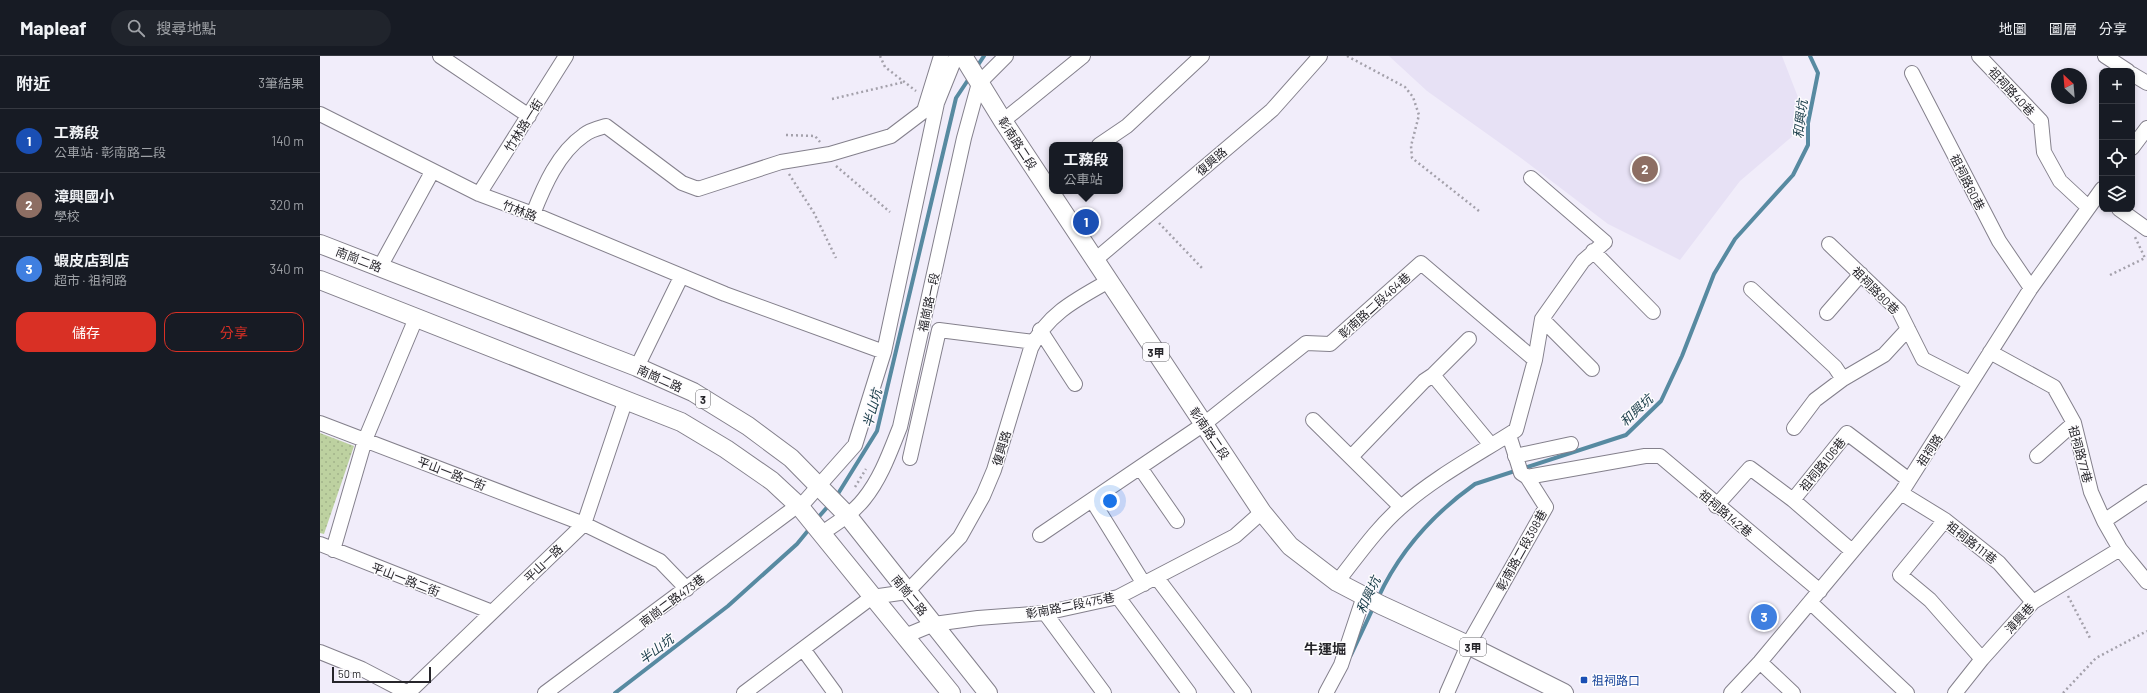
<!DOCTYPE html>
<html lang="zh-TW">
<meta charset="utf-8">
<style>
:root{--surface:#171b24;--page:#20242c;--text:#f1f3f6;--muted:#9ea1a6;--line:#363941;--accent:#d93025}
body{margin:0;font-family:Barlow,"Noto Sans TC",sans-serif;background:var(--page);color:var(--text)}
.controls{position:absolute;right:12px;top:12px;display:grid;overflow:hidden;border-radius:8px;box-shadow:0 2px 6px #0003}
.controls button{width:36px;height:36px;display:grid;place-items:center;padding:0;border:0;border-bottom:1px solid var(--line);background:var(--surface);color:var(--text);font:20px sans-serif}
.compass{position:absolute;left:1731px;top:12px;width:36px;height:36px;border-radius:50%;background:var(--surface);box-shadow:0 2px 6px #0003;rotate:334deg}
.scale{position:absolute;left:12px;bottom:10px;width:99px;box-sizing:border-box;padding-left:4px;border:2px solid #26252a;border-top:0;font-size:11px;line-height:14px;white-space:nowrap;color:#26252a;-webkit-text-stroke:3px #fdfcfe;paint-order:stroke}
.you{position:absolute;left:790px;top:445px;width:14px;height:14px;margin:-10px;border:3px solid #fff;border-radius:50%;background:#1a73e8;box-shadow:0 0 0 6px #1a73e833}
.badge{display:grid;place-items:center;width:26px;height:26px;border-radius:50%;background:var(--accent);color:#fff;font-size:13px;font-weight:700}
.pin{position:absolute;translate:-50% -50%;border:2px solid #fff;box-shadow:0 1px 4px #0006}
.popup{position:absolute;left:729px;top:86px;width:74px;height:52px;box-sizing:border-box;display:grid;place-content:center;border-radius:8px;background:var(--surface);filter:drop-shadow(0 1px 3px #0005);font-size:13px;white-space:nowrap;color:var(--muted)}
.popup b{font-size:15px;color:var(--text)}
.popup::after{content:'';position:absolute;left:50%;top:100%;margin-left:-8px;border:8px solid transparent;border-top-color:var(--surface)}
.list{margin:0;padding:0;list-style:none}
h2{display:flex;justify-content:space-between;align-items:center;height:52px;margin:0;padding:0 16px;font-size:17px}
h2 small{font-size:13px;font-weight:400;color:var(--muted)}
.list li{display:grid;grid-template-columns:26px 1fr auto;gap:12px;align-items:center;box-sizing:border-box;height:64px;padding:0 16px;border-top:1px solid var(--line)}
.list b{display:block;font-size:15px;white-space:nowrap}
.list p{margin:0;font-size:13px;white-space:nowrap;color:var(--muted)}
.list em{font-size:13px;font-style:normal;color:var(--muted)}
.actions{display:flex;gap:8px;padding:12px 16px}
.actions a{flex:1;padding:9px 0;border:1px solid var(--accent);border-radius:12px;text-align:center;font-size:14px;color:var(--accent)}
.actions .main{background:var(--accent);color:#fff}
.icon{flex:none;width:22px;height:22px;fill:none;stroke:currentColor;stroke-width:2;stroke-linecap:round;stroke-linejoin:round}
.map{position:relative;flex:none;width:1827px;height:637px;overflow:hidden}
header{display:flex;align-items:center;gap:24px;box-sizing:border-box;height:56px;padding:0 20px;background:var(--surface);border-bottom:1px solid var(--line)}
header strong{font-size:19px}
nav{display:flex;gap:22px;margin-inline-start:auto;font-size:14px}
.search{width:280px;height:36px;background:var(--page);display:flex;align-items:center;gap:10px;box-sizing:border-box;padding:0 14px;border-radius:22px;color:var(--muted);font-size:15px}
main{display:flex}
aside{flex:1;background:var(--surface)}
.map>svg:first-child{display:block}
.built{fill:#e7e1f5}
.park{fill:url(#park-dots)}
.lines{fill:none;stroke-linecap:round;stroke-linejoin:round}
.stream{stroke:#578aa1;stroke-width:4}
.minor-casing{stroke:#84808c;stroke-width:16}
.major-casing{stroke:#84808c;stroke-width:20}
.path{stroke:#a4a1ab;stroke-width:2.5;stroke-dasharray:2 3;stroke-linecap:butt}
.minor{stroke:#fff;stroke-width:14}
.major{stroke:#fff;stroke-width:18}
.transit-dot{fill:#1a4fb4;stroke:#fdfcfe;stroke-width:1.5}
.labels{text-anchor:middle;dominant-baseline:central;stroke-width:3;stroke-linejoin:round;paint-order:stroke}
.shield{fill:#fdfcfe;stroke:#66666a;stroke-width:1}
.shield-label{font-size:11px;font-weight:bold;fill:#26252a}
.street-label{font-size:12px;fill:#26252a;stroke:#fdfcfe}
.transit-label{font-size:12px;fill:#164399;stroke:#fdfcfe;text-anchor:start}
.water-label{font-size:13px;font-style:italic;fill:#173a47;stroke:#fdfcfe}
.quarter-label{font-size:14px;font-weight:bold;fill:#26252a;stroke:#fdfcfe}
</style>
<header>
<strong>Mapleaf</strong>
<div class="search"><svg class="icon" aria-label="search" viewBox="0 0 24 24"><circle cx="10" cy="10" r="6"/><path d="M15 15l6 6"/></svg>搜尋地點</div>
<nav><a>地圖</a><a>圖層</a><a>分享</a></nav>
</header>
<main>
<aside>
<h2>附近<small>3筆結果</small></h2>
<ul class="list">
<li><span class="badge" style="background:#1a4fb4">1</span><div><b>工務段</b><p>公車站 · 彰南路二段</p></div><em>140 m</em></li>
<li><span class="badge" style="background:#8d6e63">2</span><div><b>漳興國小</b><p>學校</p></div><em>320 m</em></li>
<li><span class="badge" style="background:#3f7fe0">3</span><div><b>蝦皮店到店</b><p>超市 · 祖祠路</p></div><em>340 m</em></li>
</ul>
<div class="actions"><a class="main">儲存</a><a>分享</a></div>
</aside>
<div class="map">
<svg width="1827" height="637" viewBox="0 0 1827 637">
<defs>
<pattern id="park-dots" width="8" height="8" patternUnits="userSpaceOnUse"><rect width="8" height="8" fill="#bdd1a0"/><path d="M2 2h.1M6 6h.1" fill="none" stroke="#a2b38a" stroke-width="1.8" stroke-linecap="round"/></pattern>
</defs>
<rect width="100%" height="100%" fill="#f1edfa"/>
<path class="built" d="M1069,0H1462L1488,67L1420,125L1360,204L1288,168L1201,102L1107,35Z"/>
<path class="park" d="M0,377L34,390L4,478L0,477Z"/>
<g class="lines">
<path class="stream" d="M656,12L664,0
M516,441L557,375L636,42L650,21
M496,464L510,448
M1058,542C1079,496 1113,458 1155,428L1306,379L1341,345L1362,300L1394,218L1415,183L1473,119L1488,89V67L1498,17L1490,0
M1031,599L1054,550
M295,637L408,550L477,488L491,471"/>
<g class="minor-casing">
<path id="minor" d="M120,0L209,60
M1659,0L1721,65L1724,96L1740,125L1768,151
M1785,0L1808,15
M1592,17L1679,185L1711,232
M1812,18L1827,27
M0,58L159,138L213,158L405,238L564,296
M683,65L763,0
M779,89L807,70L882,0
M1812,92L1827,72
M159,138L246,0
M1799,153L1827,173
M213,158C224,130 238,97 264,79C270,74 279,72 286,70L362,127L378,133L461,106L510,98L571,80L604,55L621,0
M1509,188L1579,255L1603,303L1650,327
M1273,195L1333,256
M775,204L952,54L1000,0
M60,211L112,116
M1431,233L1515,311L1523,323L1564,299L1588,273
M1507,257L1541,218
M1222,263L1272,313
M720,274L755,328
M1670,296L1734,331L1754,367L1771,436L1784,465L1800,493L1827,526
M317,311L361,221
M1113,319L1149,283
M993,364L1081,451
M0,367L264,468L340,505L367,533
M1474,372L1495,344L1523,323
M1195,400L1251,388
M1717,400L1754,367
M1031,401L1104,325L1113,319L1171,389
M590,402L619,274L714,286
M821,413L857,465
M1207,421L1325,400H1340L1500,535
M1581,437L1625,464L1679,507L1713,546
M772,444L824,528
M1473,444L1527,377L1589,424
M1396,450L1430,412L1473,444L1532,495
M1625,464L1580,519L1610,544L1662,603
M1784,465L1827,436
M502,477C517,467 533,457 544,443C561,422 570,396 580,371L644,82L659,27L686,0
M720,479L884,368L986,287L1010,288L1101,207L1215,304
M0,488L172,556
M13,494L45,384L96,262
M837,522L924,637
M1017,526C1037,501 1056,473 1080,452C1115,421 1157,399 1196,374L1215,304L1222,263L1263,205L1285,186L1211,122
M798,541L869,637
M1490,546L1587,637
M725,557L784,637
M585,580L614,568L658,562L725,557L798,541L915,480L942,456
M483,593L515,637
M0,596L42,613L88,637
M1440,606L1473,637
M88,637L264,468L306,343
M225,637L473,453L480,451L535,389L564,296L617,47L636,0
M424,637L552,541L587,536L640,481L663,440L674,414L711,292C727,258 757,243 789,225
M1006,637L1021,609L1044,540
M1127,637L1148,589L1226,451L1207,421L1201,417L1189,379
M1411,637L1440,606L1581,437L1711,232L1782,133
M1635,637L1662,603L1713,546L1800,493"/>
</g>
<g class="major-casing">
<path id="major" d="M643,0L683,65L942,456L970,490L1017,526L1061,549L1148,589L1244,637
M0,188L317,311L373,336L428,370L471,402L527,459L668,637
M0,224L361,366L406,393L452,425L480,451L631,637"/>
</g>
<path class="path" d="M560,0L565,11L596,35
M1027,0L1085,31L1093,41L1099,59L1091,90L1092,102L1159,155
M512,43L584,26
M466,79L495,80L500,86
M516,110L570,156
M469,118L494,157L516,202
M839,167L882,212
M1790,219L1825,202L1815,181
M535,431L546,413
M1748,540L1771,584
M1743,637L1776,602L1827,575"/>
<use href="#minor" class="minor"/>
<use href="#major" class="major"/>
</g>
<rect class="transit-dot" x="1260" y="620" width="8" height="8" rx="2"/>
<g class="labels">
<g class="shield">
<rect x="823" y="287" width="26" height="18" rx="3"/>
<rect x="376" y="334" width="14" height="18" rx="3"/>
<rect x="1140" y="582" width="26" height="18" rx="3"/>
</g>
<g class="shield-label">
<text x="836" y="296">3甲</text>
<text x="383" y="343">3</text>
<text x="1153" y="591">3甲</text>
</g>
<g class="street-label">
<text transform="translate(1692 35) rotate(47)">祖祠路40巷</text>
<text transform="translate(203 69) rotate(-58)">竹林路一街</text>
<text transform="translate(698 87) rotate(57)">彰南路二段</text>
<text transform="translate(891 105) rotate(-40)">復興路</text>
<text transform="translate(1648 126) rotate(63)">祖祠路60巷</text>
<text transform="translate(200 154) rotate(21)">竹林路</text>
<text transform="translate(39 203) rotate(21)">南崗二路</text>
<text transform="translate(1556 234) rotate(45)">祖祠路80巷</text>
<text transform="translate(608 246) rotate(-78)">福崗路一段</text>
<text transform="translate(1054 249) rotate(-42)">彰南路二段464巷</text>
<text transform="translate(340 322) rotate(24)">南崗二路</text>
<text transform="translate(890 377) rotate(56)">彰南路二段</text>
<text transform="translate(681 392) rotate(-73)">復興路</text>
<text transform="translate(1609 394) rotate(-57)">祖祠路</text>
<text transform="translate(1761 398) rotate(75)">祖祠路77巷</text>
<text transform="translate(1502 408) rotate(-51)">祖祠路106巷</text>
<text transform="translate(132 417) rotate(21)">平山一路一街</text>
<text transform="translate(1406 457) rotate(40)">祖祠路142巷</text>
<text transform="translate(1652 486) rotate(38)">祖祠路111巷</text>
<text transform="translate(1201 494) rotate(-61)">彰南路二段398巷</text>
<text transform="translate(223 507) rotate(-44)">平山一路</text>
<text transform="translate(86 523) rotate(21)">平山一路二街</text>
<text transform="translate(590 539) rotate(51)">南崗二路</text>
<text transform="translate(352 544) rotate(-37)">南崗二路473巷</text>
<text transform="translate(750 549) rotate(-11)">彰南路二段475巷</text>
<text transform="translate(1699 562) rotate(-47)">漳興巷</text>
</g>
<g class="transit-label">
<text x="1272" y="624">祖祠路口</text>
</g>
<g class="water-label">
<text transform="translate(1480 63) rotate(-83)">和興坑</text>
<text transform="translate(552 352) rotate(-75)">半山坑</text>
<text transform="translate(1316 354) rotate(-43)">和興坑</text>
<text transform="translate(1048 539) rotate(-65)">和興坑</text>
<text transform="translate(336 593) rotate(-37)">半山坑</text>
</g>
<g class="quarter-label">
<text x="1005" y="592">牛運堀</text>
</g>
</g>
</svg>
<div class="controls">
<button>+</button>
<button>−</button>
<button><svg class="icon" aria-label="locate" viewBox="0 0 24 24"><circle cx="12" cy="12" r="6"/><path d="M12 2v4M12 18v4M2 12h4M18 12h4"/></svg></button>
<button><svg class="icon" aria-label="layers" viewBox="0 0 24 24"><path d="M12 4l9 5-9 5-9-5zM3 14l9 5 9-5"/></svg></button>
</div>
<svg class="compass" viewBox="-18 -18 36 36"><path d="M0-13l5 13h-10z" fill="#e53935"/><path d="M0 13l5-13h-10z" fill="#9ea1a6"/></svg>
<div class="scale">50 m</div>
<div class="you"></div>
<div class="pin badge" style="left:766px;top:166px;background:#1a4fb4">1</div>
<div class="popup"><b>工務段</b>公車站</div>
<div class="pin badge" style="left:1325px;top:113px;background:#8d6e63">2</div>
<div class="pin badge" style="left:1444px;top:561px;background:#3f7fe0">3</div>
</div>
</main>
